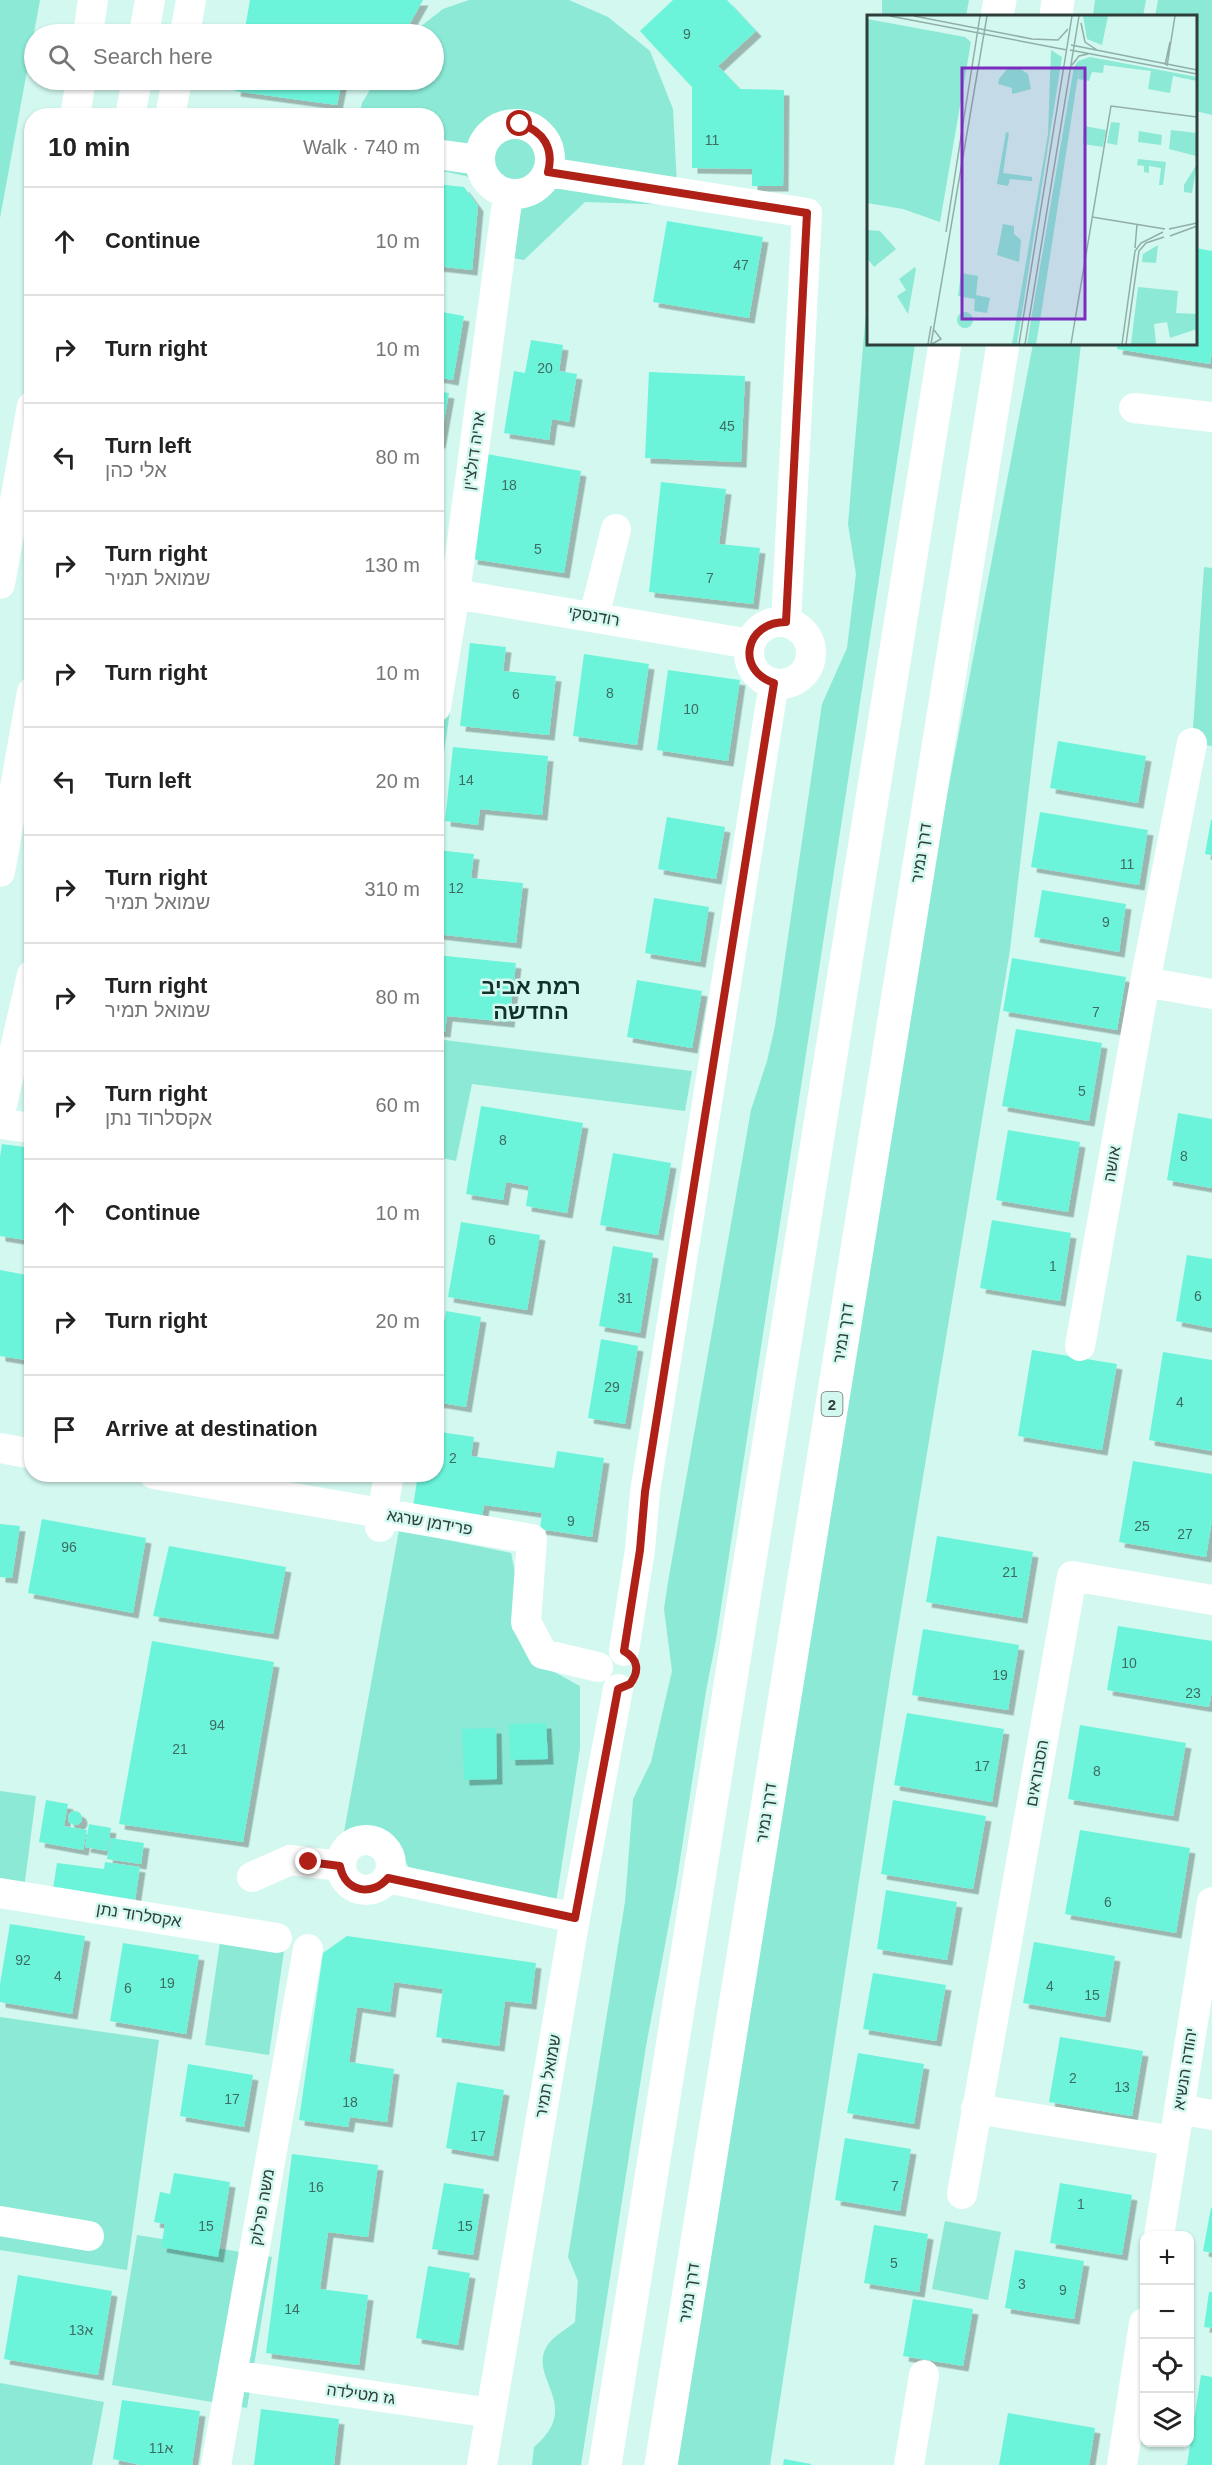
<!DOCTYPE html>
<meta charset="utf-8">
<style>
:root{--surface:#fff;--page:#f2f2f2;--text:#222;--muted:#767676;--line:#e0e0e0}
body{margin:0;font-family:Helvetica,Heebo,sans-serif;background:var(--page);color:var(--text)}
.controls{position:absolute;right:18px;bottom:18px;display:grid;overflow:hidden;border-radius:12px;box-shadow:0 2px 4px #0004}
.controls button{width:54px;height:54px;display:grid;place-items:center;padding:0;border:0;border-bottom:2px solid var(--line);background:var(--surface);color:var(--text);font:30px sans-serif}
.stop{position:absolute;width:18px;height:18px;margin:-14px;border:4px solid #af2017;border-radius:50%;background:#fff}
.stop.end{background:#af2017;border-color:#fff;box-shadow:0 2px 6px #0008}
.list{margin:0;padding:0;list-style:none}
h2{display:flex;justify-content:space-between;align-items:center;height:78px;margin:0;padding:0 24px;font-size:26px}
h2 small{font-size:20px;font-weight:400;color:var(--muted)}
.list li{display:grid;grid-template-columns:39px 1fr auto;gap:18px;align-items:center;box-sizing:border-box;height:108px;padding:0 24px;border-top:2px solid var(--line)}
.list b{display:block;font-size:22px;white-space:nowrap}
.list p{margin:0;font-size:20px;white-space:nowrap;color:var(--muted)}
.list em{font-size:20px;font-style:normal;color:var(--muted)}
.icon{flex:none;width:33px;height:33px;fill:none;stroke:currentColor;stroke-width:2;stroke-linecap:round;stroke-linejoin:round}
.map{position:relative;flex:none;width:1212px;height:2465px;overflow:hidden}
.search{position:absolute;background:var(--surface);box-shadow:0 2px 4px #0004;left:24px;top:24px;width:420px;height:66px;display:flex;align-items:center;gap:15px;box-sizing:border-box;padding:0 21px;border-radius:33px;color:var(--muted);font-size:22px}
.panel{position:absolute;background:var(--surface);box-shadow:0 2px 4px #0004;left:24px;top:108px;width:420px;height:1374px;border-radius:24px}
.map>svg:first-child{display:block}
.green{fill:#8be9d5}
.building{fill:#6cf4db;filter:url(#shadow)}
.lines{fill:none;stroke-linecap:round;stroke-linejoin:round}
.minor{stroke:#fff;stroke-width:30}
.highway{stroke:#fff;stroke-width:33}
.route{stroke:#af2017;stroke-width:8}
.labels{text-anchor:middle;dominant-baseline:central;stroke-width:5;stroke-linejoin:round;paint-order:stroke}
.number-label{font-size:14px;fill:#3e6c62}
.shield{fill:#d2f8ef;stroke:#607670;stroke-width:1.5}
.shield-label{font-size:15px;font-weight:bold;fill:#2f3e3a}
.street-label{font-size:16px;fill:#2f3e3a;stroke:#d2f8ef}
.district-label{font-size:22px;font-weight:bold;fill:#11322c;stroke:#d2f8ef}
.inset-road{fill:none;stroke:#91aea7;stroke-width:1.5}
.view{fill:#7b2cbf;fill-opacity:0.15;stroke:#7b2cbf;stroke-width:3}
.inset-edge{fill:none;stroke:#2f3e3a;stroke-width:3}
</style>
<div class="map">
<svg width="1212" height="2465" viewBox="0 0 1212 2465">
<defs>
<filter id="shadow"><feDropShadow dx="5.5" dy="5.5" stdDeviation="0" flood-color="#0004"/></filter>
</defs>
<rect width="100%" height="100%" fill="#d2f8ef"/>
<path class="green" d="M0,0H40L0,218Z
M469,0H569L608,17L650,51L673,109L678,205L585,202L524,260L486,253L493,195L466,176L437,170L436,116H359L362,103L376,80H434V34H411L443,9Z
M882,0H969L966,16H882Z
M1095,0H1146L1143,16H1093Z
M1158,0H1212V115L1196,111V16H1155Z
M868,288V344H915L716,1640L706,1691L676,1886L646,2046L581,2465H532L534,2447C584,2405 527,2378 547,2346C552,2337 567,2329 575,2322L578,2281L568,2257L625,1902L633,1799L651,1762L672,1671L664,1609L668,1582L751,1110L767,1061L775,1026L822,704L847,648L856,574L848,524Z
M1033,344H1081L1010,950L891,1671L770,2465H677L919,942Z
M1204,567L1212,568V746L1192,743Z
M437,629L462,632L437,798Z
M437,1039L692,1071L685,1111L472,1084L456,1161L437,1157Z
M399,1530L511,1553L518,1588L512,1629L536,1662L580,1686V1748L556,1902L413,1876L397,1845L368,1825L344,1832Z
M0,1791L36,1796L24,1889L0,1885Z
M220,1942L284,1951L269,2055L205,2045Z
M0,2017L159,2040L127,2270L0,2250Z
M945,2221L1001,2232L988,2300L932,2289Z
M137,2235L272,2257L247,2408L112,2385Z
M0,2383L104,2402L92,2465H0Z"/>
<path class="building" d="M250,0H423L409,25L365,24L358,34H244Z
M673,0H727L756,31L718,66L740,89L784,90L783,186H752V169L692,168V87L640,31Z
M237,80H342L337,105L235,91Z
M436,184L464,187L478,206L472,270L436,266Z
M667,221L763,237L749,318L653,302Z
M1196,248L1212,251V352L1210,364L1117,349L1118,344H1196Z
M436,311L464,316L453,380L436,377Z
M531,340L563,345L559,371L577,374L569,422L552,419L549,440L504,433L514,371L525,373Z
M649,372L745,376L741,462L645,458Z
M436,391L449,393L440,443L436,442Z
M487,454L581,471L564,573L472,559Z
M661,482L726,489L719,544L760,548L753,604L649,592Z
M470,643L506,647L503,671L556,676L549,735L460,726Z
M584,654L649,664L637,745L573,736Z
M668,670L740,680L728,761L657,750Z
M1058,741L1146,756L1138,803L1050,788Z
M453,747L548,756L542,815L480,809L478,825L445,821Z
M1040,812L1148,830L1139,885L1031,867Z
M667,817L725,827L716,879L658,869Z
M1211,820H1212V855L1205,854Z
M437,850L474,854L471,878L523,883L516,943L436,934Z
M1042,890L1126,904L1119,952L1034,937Z
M654,898L709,907L700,962L645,953Z
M436,955L516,963L509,1022L447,1016L445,1032L436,1031Z
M1012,958L1126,977L1117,1030L1003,1011Z
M637,980L702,991L692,1048L627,1037Z
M1016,1029L1102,1043L1089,1121L1002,1106Z
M481,1106L583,1123L567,1213L526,1206L529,1186L506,1182L503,1200L466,1194Z
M1178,1113L1212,1119V1188L1167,1180Z
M1008,1130L1080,1142L1068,1212L996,1200Z
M2,1144L32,1148V1241L0,1236V1157Z
M613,1153L671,1163L658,1235L600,1225Z
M992,1220L1071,1233L1060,1301L980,1288Z
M461,1222L540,1235L527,1310L448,1297Z
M613,1246L653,1253L640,1333L599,1326Z
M1187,1255L1212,1259V1328L1176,1321Z
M0,1270L32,1276V1361L0,1356Z
M446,1311L481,1317L466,1407L436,1402V1368Z
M601,1339L638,1346L625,1424L588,1418Z
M1032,1350L1117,1364L1102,1450L1018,1436Z
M1163,1352L1212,1360V1451L1149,1440Z
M440,1432L474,1437L471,1456L554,1468L557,1451L604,1458L592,1537L540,1529L542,1513L484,1505L482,1517L413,1507L418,1474H436Z
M1133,1461L1212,1474V1520L1206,1557L1119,1542Z
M42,1519L146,1538L133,1613L28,1593Z
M0,1524L20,1526L12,1578L0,1577Z
M937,1536L1033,1552L1022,1618L926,1602Z
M169,1546L286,1567L273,1634L153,1616Z
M1118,1626L1212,1641V1691L1209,1707L1107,1690Z
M923,1629L1019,1645L1008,1710L912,1695Z
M152,1641L274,1662L243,1842L119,1824Z
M907,1713L1004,1729L992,1802L894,1785Z
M546,1723L548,1759L510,1760L509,1724Z
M1080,1725L1186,1743L1173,1816L1068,1799Z
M496,1728L497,1779L464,1780L462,1729Z
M46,1800L68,1804L64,1826L87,1830L83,1850L39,1842Z
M893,1800L986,1816L973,1889L881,1874Z
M68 1818a7 7 0 1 1 14 0a7 7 0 1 1-14 0Z
M89,1824L111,1828L107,1851L85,1847Z
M1080,1830L1190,1848L1176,1933L1065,1914Z
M110,1838L144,1843L141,1864L107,1859Z
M105,1862L140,1867L134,1907L52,1895L57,1863L104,1869Z
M886,1890L957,1902L947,1960L877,1949Z
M10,1924L85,1936L72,2014L0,2002V1984Z
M347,1936L536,1963L531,2004L505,2001L499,2046L436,2037L443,1989L394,1982L390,2012L357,2007L349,2062L394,2069L387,2122L350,2117L348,2127L299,2120L323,1953Z
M1034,1942L1115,1956L1105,2017L1023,2003Z
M123,1943L199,1955L186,2034L110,2021Z
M873,1973L946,1985L936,2041L863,2029Z
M1060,2037L1143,2051L1132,2116L1049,2102Z
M858,2053L924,2064L914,2124L847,2113Z
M188,2064L253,2075L244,2127L180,2116Z
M457,2082L504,2090L493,2156L446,2148Z
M845,2138L911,2149L900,2211L835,2200Z
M292,2154L378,2165L368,2237L328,2232L320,2289L368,2295L359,2365L266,2353Z
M174,2173L230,2182L218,2257L161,2247L165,2224L154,2222L160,2192L170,2194Z
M444,2183L484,2189L473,2255L432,2249Z
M1060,2183L1132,2195L1122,2255L1050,2243Z
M1211,2208H1212V2253L1203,2251Z
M874,2225L928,2234L919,2292L864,2283Z
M1015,2250L1084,2261L1074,2319L1005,2308Z
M428,2266L470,2273L458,2345L416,2338Z
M18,2275L112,2291L98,2375L4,2359Z
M1209,2292H1212V2328L1204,2327Z
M913,2299L973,2309L963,2366L903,2356Z
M1201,2375L1212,2377V2465H1187Z
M122,2400L200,2411L192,2465H141L113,2459Z
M261,2409L339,2419L334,2465H254Z
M1008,2413L1095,2428L1089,2465H999Z
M784,2459L811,2464V2465H783Z"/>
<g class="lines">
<path class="minor" d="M88,34L93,0
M144,34L150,0
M185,34L191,0
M75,116L81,80
M130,116L137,80
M170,116L177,80
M480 159a35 35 0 1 1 70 0a35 35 0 1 1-70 0Z
M436,154L479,160
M548,172L807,213L786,622
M1134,408L1212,417
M0,584L32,406
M437,591L750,644
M594,616L616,529
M749 653a31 31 0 1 1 62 0a31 31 0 1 1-62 0Z
M436,707L455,594L508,194
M0,872L32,692
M1145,982L1212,994
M0,1113L32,975
M0,1124L32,1128
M1080,1346L1145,982L1192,743
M0,1448L32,1454
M154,1474L532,1539L526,1622L543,1654L598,1667
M380,1527L389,1474
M624,1651L640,1550L645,1492L774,683
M341 1865a25 25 0 1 1 50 0a25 25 0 1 1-50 0Z
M252,1877L290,1860L340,1866
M388,1878L575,1918
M0,1893L277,1938
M976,2109L1174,2141
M1179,2109L1212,2115
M962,2194L1072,1576L1212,1600
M0,2221L89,2236
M1159,2236L1212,1902
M232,2375L491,2413
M216,2465L308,1949
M482,2465L575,1918L618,1689
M909,2465L924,2375
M1122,2465L1144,2323"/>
<path class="highway" d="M997,16L1000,0
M1056,16L1058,0
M605,2465L945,344
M661,2465L1003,344"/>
</g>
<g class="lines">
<path class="route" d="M309,1862L340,1866C345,1892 372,1897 388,1878L575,1918L618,1689L630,1684C640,1671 638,1659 624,1651L640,1550L645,1492L774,683C735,670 745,622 786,622L807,213L548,172C554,149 544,131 520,124"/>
</g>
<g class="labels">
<g class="number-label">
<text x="687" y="34">9</text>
<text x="712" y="140">11</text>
<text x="741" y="265">47</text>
<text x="545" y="368">20</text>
<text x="727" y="426">45</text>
<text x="509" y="485">18</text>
<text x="538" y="549">5</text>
<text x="710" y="578">7</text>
<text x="610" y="693">8</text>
<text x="516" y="694">6</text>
<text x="691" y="709">10</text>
<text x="466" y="780">14</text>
<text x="1127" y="864">11</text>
<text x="456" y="888">12</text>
<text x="1106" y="922">9</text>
<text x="1096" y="1012">7</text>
<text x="1082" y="1091">5</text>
<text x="503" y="1140">8</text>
<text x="1184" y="1156">8</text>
<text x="492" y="1240">6</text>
<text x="1053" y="1266">1</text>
<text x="1198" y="1296">6</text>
<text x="625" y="1298">31</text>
<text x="612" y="1387">29</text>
<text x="1180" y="1402">4</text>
<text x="453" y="1458">2</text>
<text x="571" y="1521">9</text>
<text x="1142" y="1526">25</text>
<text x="1185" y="1534">27</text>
<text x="69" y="1547">96</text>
<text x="1010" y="1572">21</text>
<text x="1129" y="1663">10</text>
<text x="1000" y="1675">19</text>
<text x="1193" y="1693">23</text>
<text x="217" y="1725">94</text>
<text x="180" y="1749">21</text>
<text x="982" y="1766">17</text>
<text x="1097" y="1771">8</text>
<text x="1108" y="1902">6</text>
<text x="23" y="1960">92</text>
<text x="58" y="1976">4</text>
<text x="167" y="1983">19</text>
<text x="1050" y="1986">4</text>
<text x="128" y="1988">6</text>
<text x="1092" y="1995">15</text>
<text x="1073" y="2078">2</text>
<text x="1122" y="2087">13</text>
<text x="232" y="2099">17</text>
<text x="350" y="2102">18</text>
<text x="478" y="2136">17</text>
<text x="895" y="2186">7</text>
<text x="316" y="2187">16</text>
<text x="1081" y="2204">1</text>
<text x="206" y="2226">15</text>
<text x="465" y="2226">15</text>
<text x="894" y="2263">5</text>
<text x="1022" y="2284">3</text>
<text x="1063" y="2290">9</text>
<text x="292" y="2309">14</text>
<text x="81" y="2330">13א</text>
<text x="161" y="2448">11א</text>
</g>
<rect class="shield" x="821.5" y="1392" width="21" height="24" rx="4.5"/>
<g class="shield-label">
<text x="832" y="1404">2</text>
</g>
<g class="street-label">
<text transform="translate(474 451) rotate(-82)">אריה דולצ'ין</text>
<text transform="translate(594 616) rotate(10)">רודנסקי</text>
<text transform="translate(921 853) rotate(-81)">דרך נמיר</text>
<text transform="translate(1112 1164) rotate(-80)">אושה</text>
<text transform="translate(843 1333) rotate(-81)">דרך נמיר</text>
<text transform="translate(430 1522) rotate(10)">פרידמן שרגא</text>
<text transform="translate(1037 1773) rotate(-80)">הסבוראים</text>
<text transform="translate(766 1813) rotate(-81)">דרך נמיר</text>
<text transform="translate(139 1915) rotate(9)">אקסלרוד נתן</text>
<text transform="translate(1185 2069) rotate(-81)">יהודה הנשיא</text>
<text transform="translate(548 2076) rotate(-80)">שמואל תמיר</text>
<text transform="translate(262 2207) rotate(-80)">משה פרלוק</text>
<text transform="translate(689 2293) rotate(-81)">דרך נמיר</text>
<text transform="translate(361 2394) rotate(8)">גז מטילדה</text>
</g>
<g class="district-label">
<text x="531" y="986">רמת אביב<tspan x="531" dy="25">החדשה</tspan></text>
</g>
</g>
<g transform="translate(867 15)">
<rect width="330" height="330" fill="#d2f8ef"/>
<path d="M216,1H241L235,30L220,24ZM0,4L98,22L104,27L73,207L36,194L0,188ZM184,35L195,42L150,329H145L181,119ZM223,42L330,62V66L306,61L303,78L281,74L284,56L237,50L236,58L225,57L222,66L211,64L213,48L173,306L169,329H160L207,52L211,46ZM152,53L161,59L164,74L145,79V73L131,69L132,64L140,54ZM244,107L253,108L250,130L240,128ZM217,111L239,115L236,132L216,129ZM304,115L330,118V145L329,141L302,134ZM272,116L295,120L294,130L271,127ZM139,117L142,118L136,158L165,162V166L143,164L141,171L130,169ZM271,144L299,147L296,170H292L294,153L282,151V158L277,157V151L270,150ZM330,149L325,178L317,177V170ZM136,209L147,211V219L154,225L152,247L130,240ZM0,215L13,216L29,234L7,252L0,243ZM291,230L289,248L275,247L276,239ZM48,252L49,254L41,299L30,281L39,275L32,264ZM94,258L111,261L109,280L123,283L120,298L107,296L108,284L91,281ZM271,272L311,276L309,298L330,299V314L303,323L300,307L287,309L289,329H264ZM90 305a8 8 0 1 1 16 0a8 8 0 1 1-16 0Z" fill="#8be9d5"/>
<path class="inset-road" d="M23,1L200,35M47,1L165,24M214,8L218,27L230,35M164,24L191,25L201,14M204,30L330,55M203,35L330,59M205,50L212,41L221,39M298,50L303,27M300,51L308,1M225,202L298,214M302,214L330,208M79,217L113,1M303,221L330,211M268,233L270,209M61,329L64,311M64,329L120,1M65,329L74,324L67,315M152,329L205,1M158,329L212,1M204,329L244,91L330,102M255,329L268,236L274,228L296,217M259,329L272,236L279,228L297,222"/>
<path class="view" d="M95,53H218V304H95Z"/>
<rect width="330" height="330" class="inset-edge"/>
</g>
</svg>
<div class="controls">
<button>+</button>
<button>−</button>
<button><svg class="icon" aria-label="locate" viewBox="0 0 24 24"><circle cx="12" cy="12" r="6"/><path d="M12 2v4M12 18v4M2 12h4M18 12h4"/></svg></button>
<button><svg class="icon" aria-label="layers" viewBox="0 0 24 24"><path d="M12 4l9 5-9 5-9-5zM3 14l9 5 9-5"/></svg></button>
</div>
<div class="stop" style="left:520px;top:124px"></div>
<div class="stop end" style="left:309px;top:1862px"></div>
<div class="search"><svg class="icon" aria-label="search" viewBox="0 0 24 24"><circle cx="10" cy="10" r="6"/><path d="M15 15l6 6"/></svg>Search here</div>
<section class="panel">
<h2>10 min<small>Walk · 740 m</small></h2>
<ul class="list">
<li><svg class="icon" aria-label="ahead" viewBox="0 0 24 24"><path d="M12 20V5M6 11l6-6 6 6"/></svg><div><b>Continue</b></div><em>10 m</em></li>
<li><svg class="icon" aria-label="right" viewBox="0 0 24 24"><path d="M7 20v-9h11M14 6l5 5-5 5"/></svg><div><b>Turn right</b></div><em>10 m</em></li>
<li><svg class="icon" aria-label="left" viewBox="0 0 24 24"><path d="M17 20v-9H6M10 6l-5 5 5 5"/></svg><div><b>Turn left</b><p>אלי כהן</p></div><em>80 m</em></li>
<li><svg class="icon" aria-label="right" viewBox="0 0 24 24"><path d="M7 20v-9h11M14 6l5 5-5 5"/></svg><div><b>Turn right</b><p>שמואל תמיר</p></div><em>130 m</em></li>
<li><svg class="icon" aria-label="right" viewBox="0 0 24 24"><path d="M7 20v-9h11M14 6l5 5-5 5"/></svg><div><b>Turn right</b></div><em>10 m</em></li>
<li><svg class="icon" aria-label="left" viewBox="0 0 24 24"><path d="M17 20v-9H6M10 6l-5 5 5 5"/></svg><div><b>Turn left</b></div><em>20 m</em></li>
<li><svg class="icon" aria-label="right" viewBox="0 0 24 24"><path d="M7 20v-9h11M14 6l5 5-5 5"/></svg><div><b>Turn right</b><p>שמואל תמיר</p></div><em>310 m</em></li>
<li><svg class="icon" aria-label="right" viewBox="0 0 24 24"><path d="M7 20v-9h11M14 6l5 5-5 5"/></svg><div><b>Turn right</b><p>שמואל תמיר</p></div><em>80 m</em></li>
<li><svg class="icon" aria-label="right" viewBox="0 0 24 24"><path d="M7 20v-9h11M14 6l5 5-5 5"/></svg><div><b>Turn right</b><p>אקסלרוד נתן</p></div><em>60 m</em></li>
<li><svg class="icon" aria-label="ahead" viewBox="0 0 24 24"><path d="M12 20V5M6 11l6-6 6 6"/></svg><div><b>Continue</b></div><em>10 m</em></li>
<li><svg class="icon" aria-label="right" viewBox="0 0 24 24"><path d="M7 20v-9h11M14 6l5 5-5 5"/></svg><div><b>Turn right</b></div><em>20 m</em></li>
<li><svg class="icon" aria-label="arrive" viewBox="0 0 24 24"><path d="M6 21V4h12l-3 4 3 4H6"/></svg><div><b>Arrive at destination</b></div></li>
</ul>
</section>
</div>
